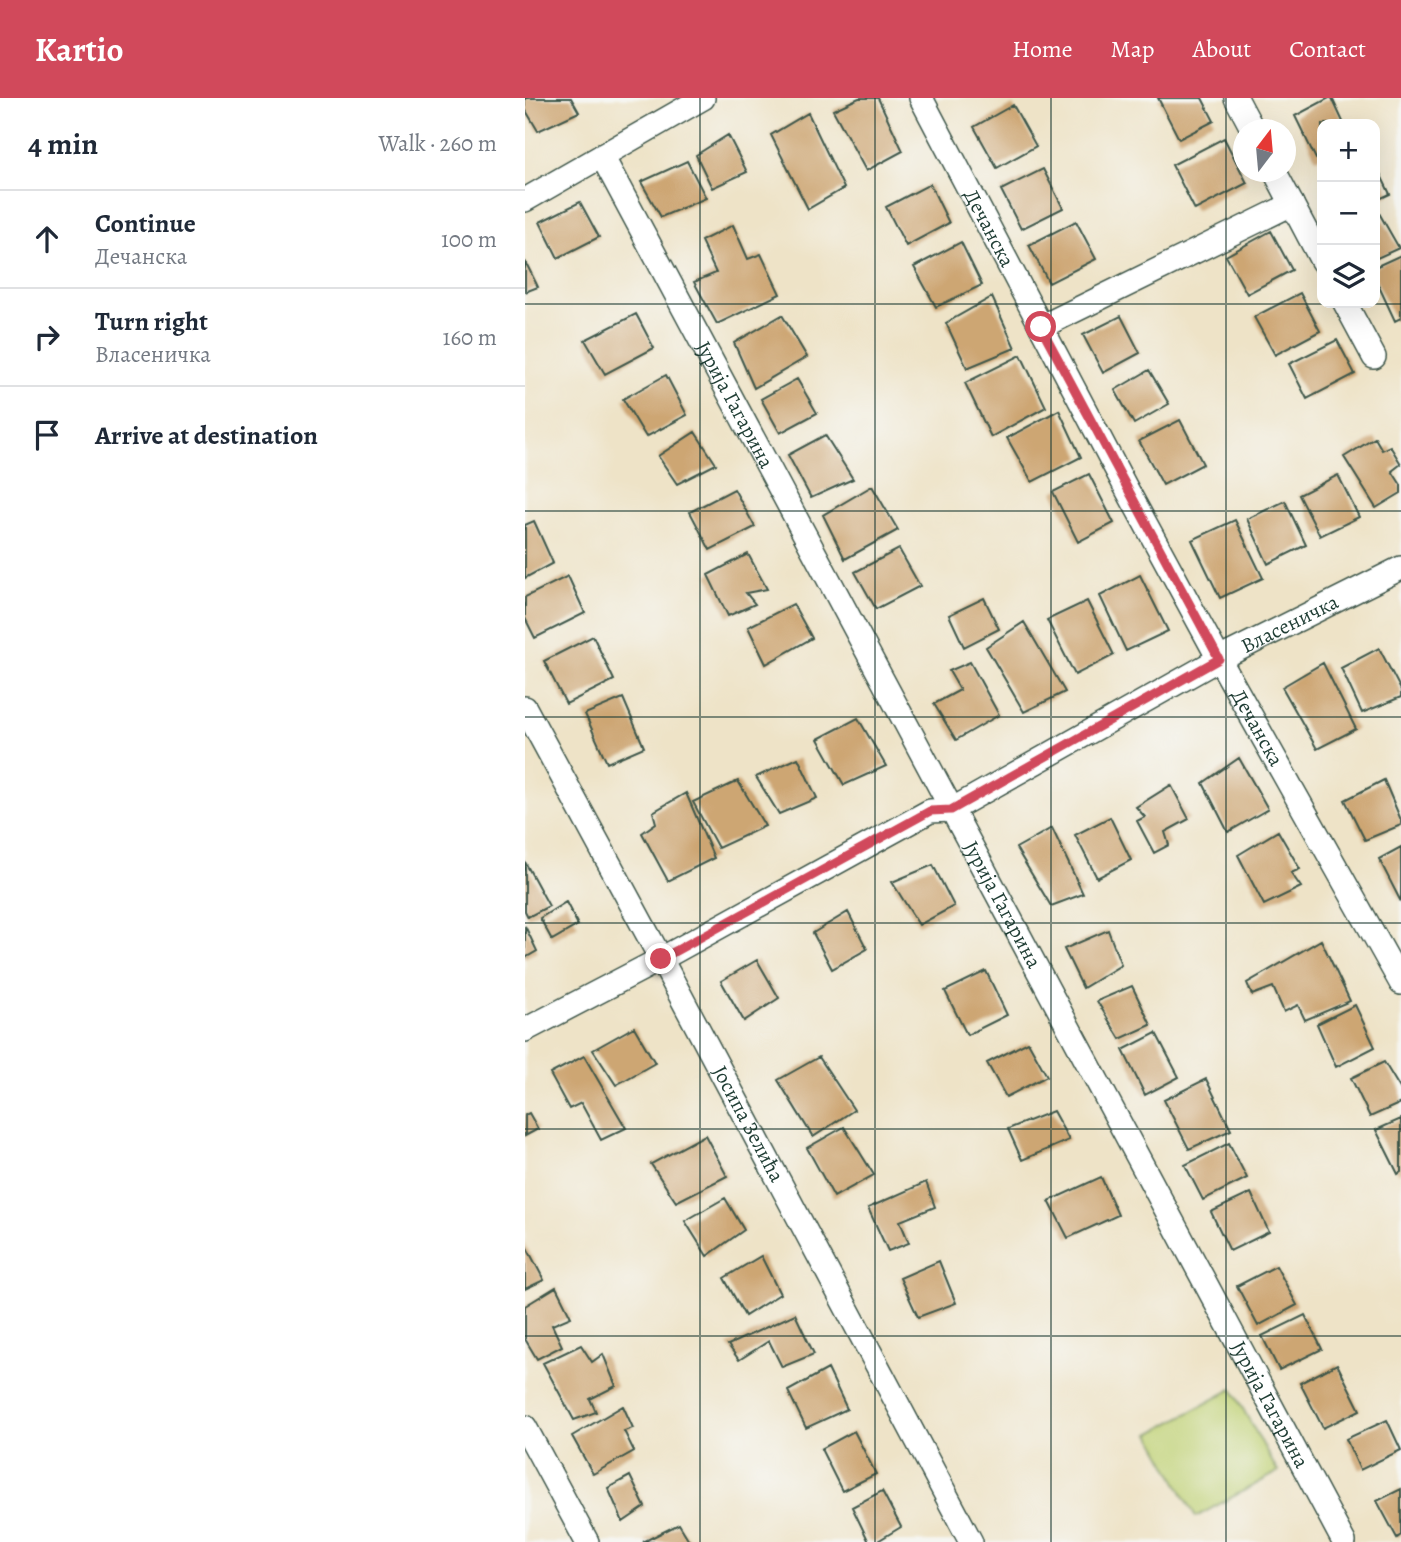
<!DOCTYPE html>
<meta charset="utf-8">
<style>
:root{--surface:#fff;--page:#f2f2f3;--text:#1f2937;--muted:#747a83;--line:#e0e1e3;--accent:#d1495b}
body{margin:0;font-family:Alegreya,serif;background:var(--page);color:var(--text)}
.controls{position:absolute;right:21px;top:21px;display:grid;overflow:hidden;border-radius:14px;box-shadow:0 7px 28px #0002}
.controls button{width:63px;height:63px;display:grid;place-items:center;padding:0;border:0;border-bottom:2px solid var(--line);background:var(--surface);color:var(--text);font:35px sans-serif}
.compass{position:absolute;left:708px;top:21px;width:63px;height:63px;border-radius:50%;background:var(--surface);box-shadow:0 7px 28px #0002;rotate:16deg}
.stop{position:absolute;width:21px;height:21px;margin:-16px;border:5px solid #d1495b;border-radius:50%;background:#fff}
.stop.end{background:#d1495b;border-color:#fff;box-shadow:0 2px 7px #0008}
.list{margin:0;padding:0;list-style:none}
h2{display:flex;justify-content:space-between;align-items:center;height:91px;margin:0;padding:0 28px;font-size:30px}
h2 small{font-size:23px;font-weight:400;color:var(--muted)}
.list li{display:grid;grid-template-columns:46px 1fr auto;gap:21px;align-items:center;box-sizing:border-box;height:98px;padding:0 28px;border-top:2px solid var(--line)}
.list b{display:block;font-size:26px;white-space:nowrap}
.list p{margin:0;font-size:23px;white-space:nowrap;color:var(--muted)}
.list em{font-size:23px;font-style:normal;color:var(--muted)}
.icon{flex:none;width:38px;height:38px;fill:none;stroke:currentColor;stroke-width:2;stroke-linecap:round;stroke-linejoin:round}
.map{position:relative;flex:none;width:876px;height:1444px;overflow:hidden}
header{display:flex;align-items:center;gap:42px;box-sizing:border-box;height:98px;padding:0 35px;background:var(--accent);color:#fff}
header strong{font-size:33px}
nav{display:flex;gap:38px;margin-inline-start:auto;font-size:24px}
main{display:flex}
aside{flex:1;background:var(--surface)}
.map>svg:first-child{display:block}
.green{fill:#c0d174;stroke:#708754;stroke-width:2}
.building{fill:#cda673}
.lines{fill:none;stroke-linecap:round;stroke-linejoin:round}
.minor-casing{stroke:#3e564a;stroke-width:26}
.minor{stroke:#fff;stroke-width:23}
.route{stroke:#d1495b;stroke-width:9}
.grid{fill:none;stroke:#1f3d34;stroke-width:2;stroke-opacity:0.55}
.labels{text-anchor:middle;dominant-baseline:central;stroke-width:5;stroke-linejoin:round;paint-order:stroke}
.street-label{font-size:21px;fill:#1f3d34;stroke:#f6f6f2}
</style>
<header>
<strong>Kartio</strong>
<nav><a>Home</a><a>Map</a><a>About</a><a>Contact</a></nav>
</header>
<main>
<aside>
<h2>4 min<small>Walk · 260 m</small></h2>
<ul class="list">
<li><svg class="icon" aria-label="ahead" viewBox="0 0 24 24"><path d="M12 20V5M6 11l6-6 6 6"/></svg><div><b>Continue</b><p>Дечанска</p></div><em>100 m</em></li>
<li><svg class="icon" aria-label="right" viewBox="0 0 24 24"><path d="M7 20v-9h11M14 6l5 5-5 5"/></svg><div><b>Turn right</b><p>Власеничка</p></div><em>160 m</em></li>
<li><svg class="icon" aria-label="arrive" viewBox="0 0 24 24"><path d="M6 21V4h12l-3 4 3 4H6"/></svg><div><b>Arrive at destination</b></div></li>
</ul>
</aside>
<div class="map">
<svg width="876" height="1444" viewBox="0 0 876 1444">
<rect width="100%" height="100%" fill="#f6f6f2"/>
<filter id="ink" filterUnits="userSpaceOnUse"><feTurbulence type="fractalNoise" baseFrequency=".0143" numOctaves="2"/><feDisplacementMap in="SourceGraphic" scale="14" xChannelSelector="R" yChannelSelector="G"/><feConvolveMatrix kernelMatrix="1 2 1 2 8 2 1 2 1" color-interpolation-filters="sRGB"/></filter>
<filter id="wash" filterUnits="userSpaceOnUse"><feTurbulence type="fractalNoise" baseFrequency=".00686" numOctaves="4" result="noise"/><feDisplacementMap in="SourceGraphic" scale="28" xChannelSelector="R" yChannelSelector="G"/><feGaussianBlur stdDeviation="1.57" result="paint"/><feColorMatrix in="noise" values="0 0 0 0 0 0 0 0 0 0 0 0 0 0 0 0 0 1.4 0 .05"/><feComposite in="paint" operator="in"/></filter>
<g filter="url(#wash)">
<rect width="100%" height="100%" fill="#eee3c7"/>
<path class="green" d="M707,1291L753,1374L671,1419L625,1336Z"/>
<g id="blocks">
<path class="building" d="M0,0H46L54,14L13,33L0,11Z
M334,0H353L378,53L341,73L308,12Z
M633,0H677L689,23L654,41Z
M804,0H807L819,26H797V58L791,61L770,18Z
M488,7L511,48L472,70L449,29Z
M283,15L319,90L283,111L246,37Z
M203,37L222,74L187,90L171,57Z
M699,40L722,85L670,112L647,67Z
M162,63L181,100L136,119L116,84Z
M850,65L865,96L850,103Z
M518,71L538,110L496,131L476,92Z
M405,86L424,125L381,148L361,109Z
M55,104L74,139L33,160L15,124Z
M850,108L874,150L850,161Z
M551,123L571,161L524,185L504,147Z
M208,127L223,161L236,156L255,196L192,226L169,184L191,175L176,143Z
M746,133L767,172L722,196L701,158Z
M436,144L457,187L411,209L389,169Z
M876,157V220L870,223L850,180V169Z
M0,163L13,189L0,194Z
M775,195L795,233L750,257L729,219Z
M467,199L490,250L442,270L421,225Z
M111,216L129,250L80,276L60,242Z
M257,217L282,259L229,290L209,245Z
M596,218L615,255L578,275L558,237Z
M812,242L830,276L782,301L764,266Z
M496,257L521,309L466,339L440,285Z
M624,272L644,306L609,326L590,292Z
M141,277L162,317L121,339L98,301Z
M272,281L292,315L255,335L236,301Z
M534,312L556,359L507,384L482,340Z
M655,322L678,366L638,387L614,343Z
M170,334L191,366L152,386L133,358Z
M300,337L328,381L286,400L263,357Z
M850,340L857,352L865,348L876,366L867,373L876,387V395L851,410L819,359Z
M564,376L589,425L553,444L528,394Z
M813,377L834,419L795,438L774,397Z
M347,388L373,432L320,461L298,417Z
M209,391L230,429L185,452L165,414Z
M760,403L781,447L743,466L722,421Z
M710,422L738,480L695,500L667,442Z
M9,423L28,465L0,480V427Z
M374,451L395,488L351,511L330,474Z
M223,456L242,491L221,495L230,506L203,518L183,477Z
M615,477L643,533L601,553L575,498Z
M43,478L60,515L10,540L0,520V499Z
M459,500L474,531L439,549L424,517Z
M562,503L589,557L550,577L522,522Z
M268,506L287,540L241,566L223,529Z
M499,524L540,594L499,614L461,549Z
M68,538L89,582L41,606L19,563Z
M854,550L876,592V599L837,615L816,570Z
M445,564L474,617L431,642L409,606L435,592L424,573Z
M798,565L831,631L792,651L757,589Z
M98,600L119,649L82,665L60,616Z
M333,620L361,668L319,687L293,641Z
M273,660L292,700L254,716L231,679Z
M714,660L743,711L703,734L678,685Z
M859,682L876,722V727L840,742L820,702Z
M213,683L240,728L193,750L168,704Z
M646,687L664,721L640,734L644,747L629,755L612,723L620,719L611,709Z
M161,695L189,760L143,783L117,735L131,725L128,714Z
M585,719L606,762L572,780L550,737Z
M527,730L558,796L526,808L491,750Z
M753,733L775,771L766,775L776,789L739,807L713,757Z
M876,749V804L854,761Z
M0,764L24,808L3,819L0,813Z
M408,767L429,808L394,827L367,784Z
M41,804L53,827L27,842L15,820Z
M323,814L342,851L307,871L288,835Z
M0,828L12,853L0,860Z
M583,832L596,867L558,890L539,851Z
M796,842L825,903L780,922L773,907L759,914L748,889L727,897L722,885Z
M232,862L254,900L219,923L196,883Z
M461,873L482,917L442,937L420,893Z
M607,888L626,927L595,941L572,903Z
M830,907L850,949L811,969L792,926Z
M109,929L130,965L91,987L68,952Z
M631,935L654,979L620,997L598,952Z
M503,944L522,978L481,999L462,965Z
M59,958L101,1030L76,1042L56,1005L44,1011L25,976Z
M294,959L329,1012L288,1039L253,982Z
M859,964L876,992V1005L845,1019L826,980Z
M681,981L706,1032L664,1051L639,1002Z
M528,1013L544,1042L497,1062L483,1031Z
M4,1015L13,1031L0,1038V1017Z
M876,1021V1074L873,1076L851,1032Z
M319,1029L349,1077L309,1099L282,1050Z
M180,1037L202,1078L151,1104L126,1066Z
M704,1045L722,1080L678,1102L660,1067Z
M576,1079L593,1117L543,1140L524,1103Z
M401,1084L410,1109L375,1123L384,1145L363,1153L343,1110Z
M726,1095L744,1134L705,1153L686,1114Z
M200,1100L219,1132L182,1158L160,1123Z
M0,1146L19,1182L0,1191Z
M236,1158L255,1196L220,1218L199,1180Z
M414,1163L431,1205L393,1219L375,1180Z
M751,1168L772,1207L733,1228L712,1188Z
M31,1189L46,1219L27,1227L37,1248L12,1261L0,1241V1208Z
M270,1216L289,1256L257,1269L244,1243L214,1262L203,1247Z
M780,1217L797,1251L754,1272L737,1238Z
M56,1247L67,1264L78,1256L91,1288L65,1301L71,1314L49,1322L18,1265Z
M812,1266L835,1312L798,1330L775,1285Z
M303,1271L322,1311L281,1330L263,1293Z
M98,1308L108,1330L99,1333L109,1353L68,1376L47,1338Z
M862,1322L876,1352L835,1372L821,1341Z
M329,1333L351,1376L317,1393L296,1351Z
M105,1378L120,1409L98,1424L83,1390Z
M876,1391V1437L872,1440L852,1403Z
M357,1393L376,1429L351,1444H344L327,1409Z
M154,1426L165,1444H118Z"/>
</g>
</g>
<g filter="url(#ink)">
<use href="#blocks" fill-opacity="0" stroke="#3e564a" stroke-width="2"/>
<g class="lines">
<g class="minor-casing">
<g id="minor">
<path id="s1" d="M396,0L600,388L694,561L876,885"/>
<path d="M711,0L728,32"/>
<path id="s2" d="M77,58L819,1444"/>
<path d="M750,74L797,163"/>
<path d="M0,102L178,0"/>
<path d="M820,205L849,259"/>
<path d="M516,229L767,106"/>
<path id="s3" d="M0,610L136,861L446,1444"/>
<path id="s4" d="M0,932L136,861L405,713L426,712L694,561L876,470"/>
<path d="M0,1329L62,1444"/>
</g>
</g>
<use href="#minor" class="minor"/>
</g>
</g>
<g class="lines" filter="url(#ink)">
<path class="route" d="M136,861L405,713L426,712L694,561L516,229"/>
</g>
<path class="grid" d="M175,0V1444M350,0V1444M526,0V1444M701,0V1444M0,206H876M0,413H876M0,619H876M0,825H876M0,1031H876M0,1238H876"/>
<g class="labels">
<g class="street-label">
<text stroke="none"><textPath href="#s1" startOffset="147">Дечанска</textPath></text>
<text stroke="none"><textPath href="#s2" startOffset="282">Јурија Гагарина</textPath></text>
<text stroke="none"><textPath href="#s4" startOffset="868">Власеничка</textPath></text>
<text stroke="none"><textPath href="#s1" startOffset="714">Дечанска</textPath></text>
<text stroke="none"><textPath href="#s2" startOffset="849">Јурија Гагарина</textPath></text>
<text stroke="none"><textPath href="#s3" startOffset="472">Јосипа Зелића</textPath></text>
<text stroke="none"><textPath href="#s2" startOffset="1416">Јурија Гагарина</textPath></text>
</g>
</g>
</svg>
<div class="controls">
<button>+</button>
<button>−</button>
<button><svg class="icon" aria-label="layers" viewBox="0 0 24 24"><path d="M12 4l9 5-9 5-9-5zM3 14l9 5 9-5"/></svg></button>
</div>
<svg class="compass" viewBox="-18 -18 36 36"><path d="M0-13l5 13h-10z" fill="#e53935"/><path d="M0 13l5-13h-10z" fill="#747a83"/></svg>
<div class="stop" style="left:516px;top:229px"></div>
<div class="stop end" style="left:136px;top:861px"></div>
</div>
</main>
